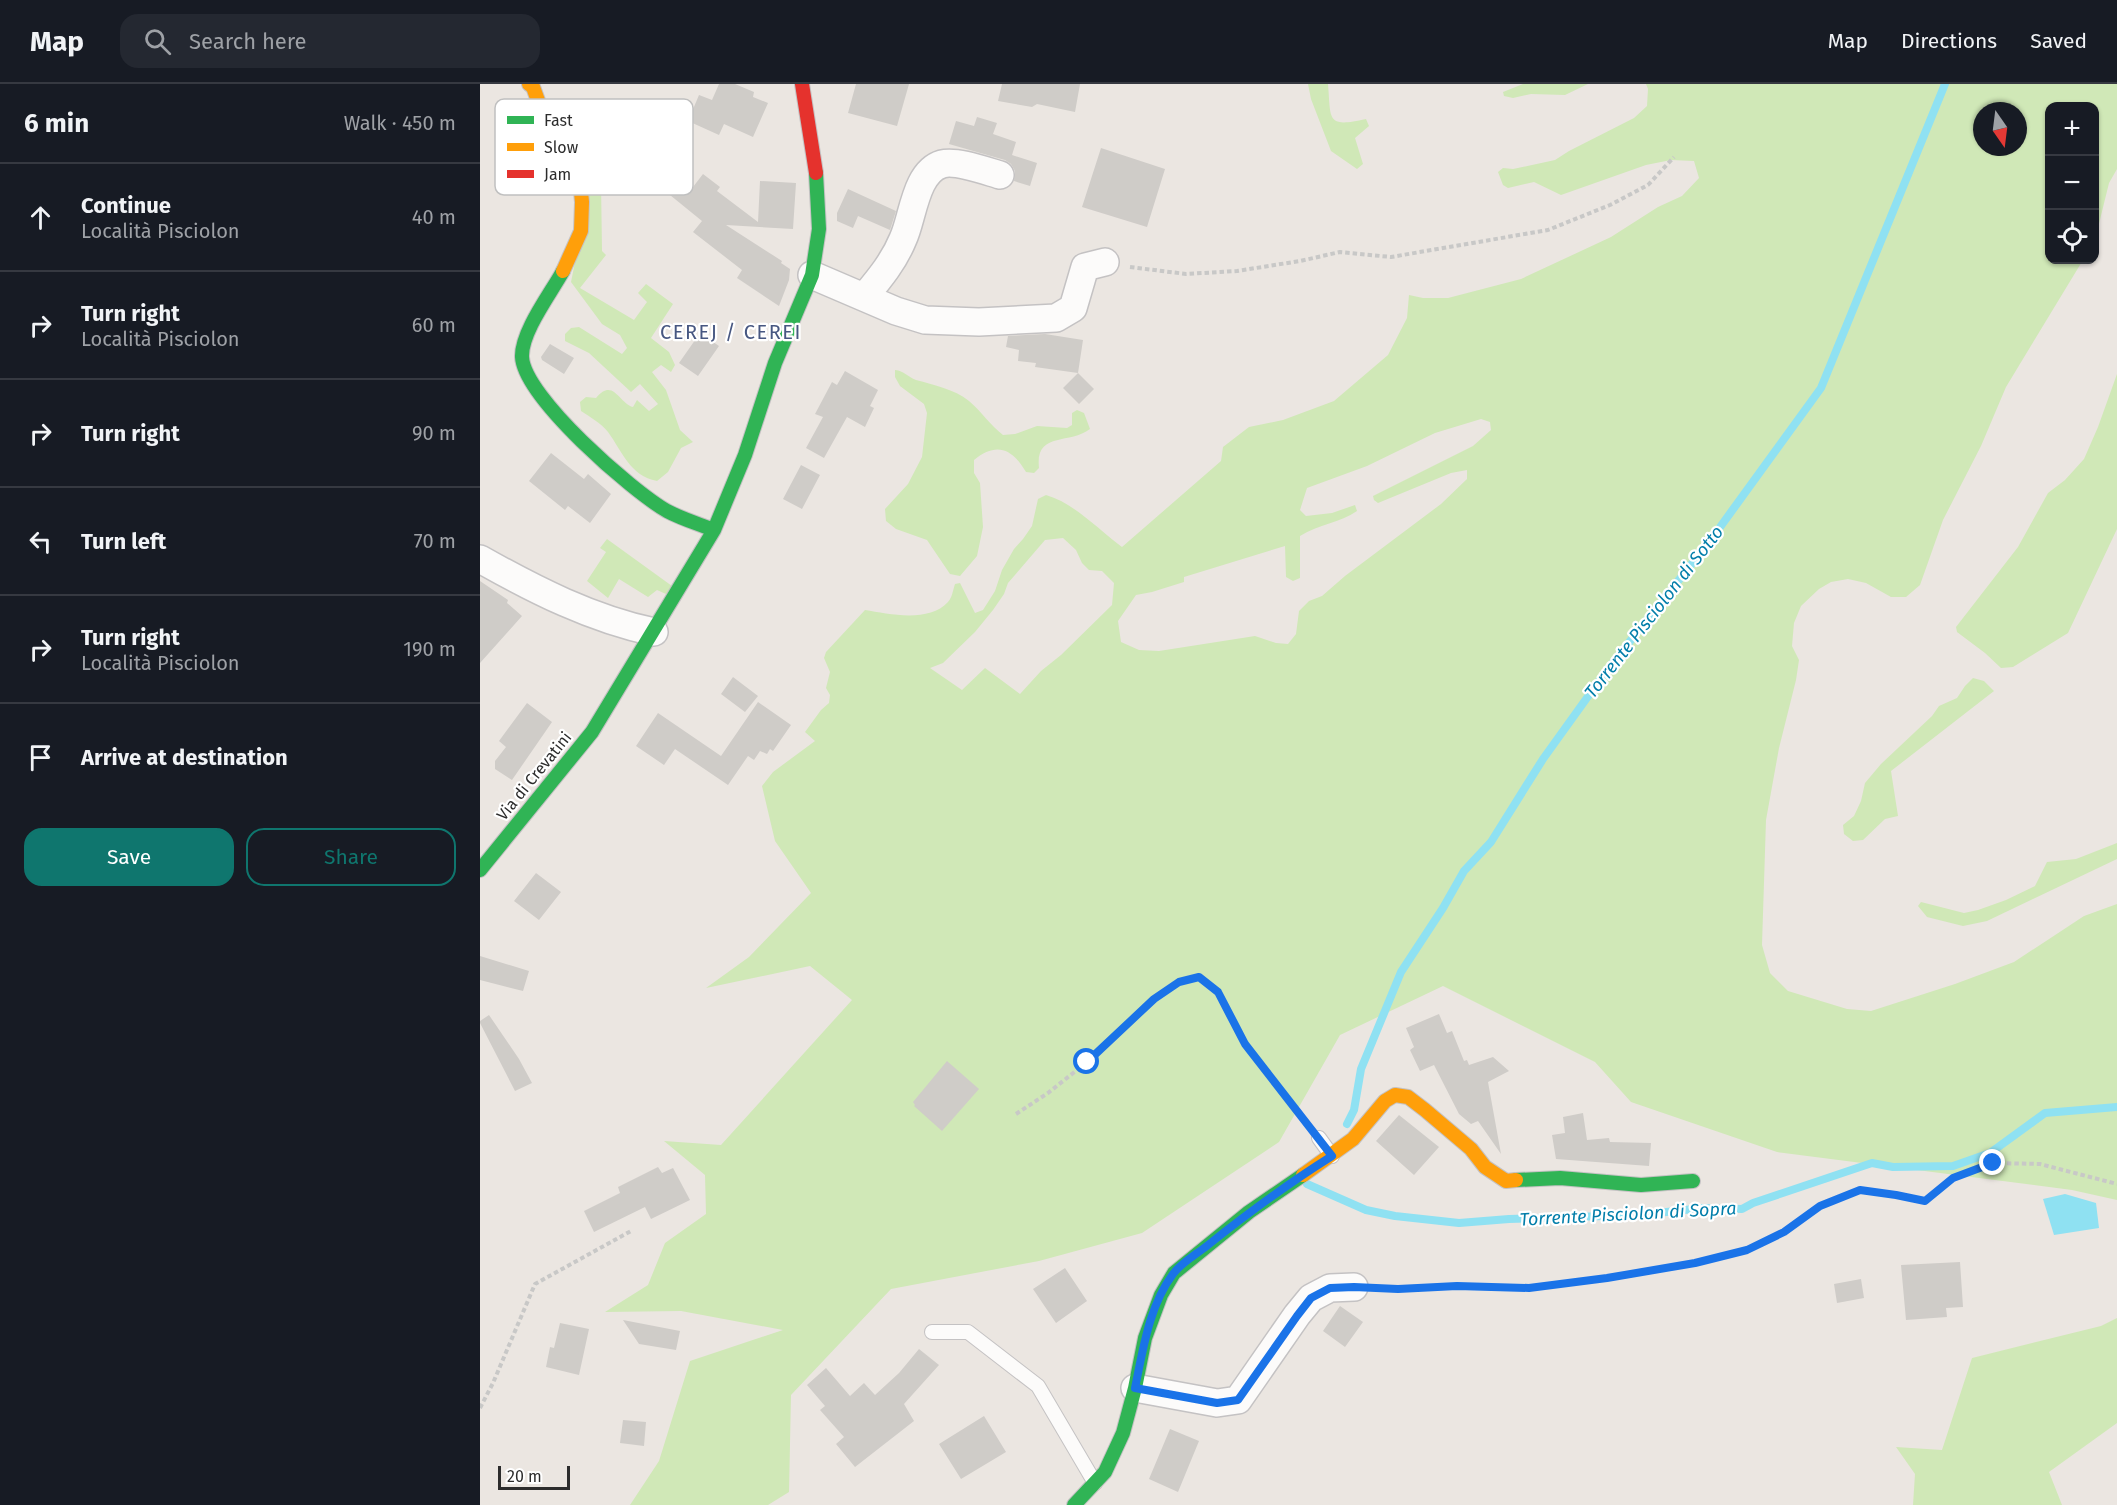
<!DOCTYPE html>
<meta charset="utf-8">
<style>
:root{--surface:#171b24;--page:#242831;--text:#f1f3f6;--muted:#9ea1a6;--line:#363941;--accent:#0f766e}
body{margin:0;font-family:"Fira Sans",sans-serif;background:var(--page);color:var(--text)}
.controls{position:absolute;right:18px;top:18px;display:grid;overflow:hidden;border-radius:12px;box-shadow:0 2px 4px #0004}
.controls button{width:54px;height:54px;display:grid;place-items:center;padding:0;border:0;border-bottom:2px solid var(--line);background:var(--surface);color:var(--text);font:30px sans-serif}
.compass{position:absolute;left:1493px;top:18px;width:54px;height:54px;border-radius:50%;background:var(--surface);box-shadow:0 2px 4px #0004;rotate:166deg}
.scale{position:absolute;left:18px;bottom:15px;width:72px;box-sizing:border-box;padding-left:6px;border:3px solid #2c2c2c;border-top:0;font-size:16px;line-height:21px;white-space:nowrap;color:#2c2c2c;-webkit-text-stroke:4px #fff;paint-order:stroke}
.stop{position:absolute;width:18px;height:18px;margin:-14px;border:4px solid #1a73e8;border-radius:50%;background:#fff}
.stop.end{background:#1a73e8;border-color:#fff;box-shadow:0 2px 6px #0008}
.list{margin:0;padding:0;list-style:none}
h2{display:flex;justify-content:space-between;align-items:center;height:78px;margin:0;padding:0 24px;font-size:26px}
h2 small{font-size:20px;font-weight:400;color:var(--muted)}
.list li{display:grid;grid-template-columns:39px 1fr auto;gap:18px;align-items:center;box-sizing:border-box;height:108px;padding:0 24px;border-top:2px solid var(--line)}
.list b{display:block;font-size:22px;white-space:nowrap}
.list p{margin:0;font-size:20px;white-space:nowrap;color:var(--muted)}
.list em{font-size:20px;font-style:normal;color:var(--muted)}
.actions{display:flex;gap:12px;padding:18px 24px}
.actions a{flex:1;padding:14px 0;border:2px solid var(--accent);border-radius:18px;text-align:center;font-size:21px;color:var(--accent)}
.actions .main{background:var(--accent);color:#fff}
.icon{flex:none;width:33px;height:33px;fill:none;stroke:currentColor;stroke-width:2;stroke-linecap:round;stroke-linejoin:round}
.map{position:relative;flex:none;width:1637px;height:1421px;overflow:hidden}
header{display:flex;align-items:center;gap:36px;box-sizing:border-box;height:84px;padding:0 30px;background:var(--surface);border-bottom:2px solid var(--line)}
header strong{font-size:28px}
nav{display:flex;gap:33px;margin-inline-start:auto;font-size:21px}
.search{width:420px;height:54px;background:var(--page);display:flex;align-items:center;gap:15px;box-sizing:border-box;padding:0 21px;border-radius:18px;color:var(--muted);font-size:22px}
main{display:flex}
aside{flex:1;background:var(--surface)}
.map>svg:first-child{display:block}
.green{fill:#d0e8b7;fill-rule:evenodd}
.water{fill:#8fe1f2}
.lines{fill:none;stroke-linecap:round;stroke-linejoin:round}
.stream{stroke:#8fe1f2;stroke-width:8}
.building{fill:#cfccc8}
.lane-casing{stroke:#c4c2c3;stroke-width:16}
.street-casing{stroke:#c4c2c3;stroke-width:30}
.fast-casing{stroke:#c4c2c3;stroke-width:16}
.slow-casing{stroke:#c4c2c3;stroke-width:16}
.jam-casing{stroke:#c4c2c3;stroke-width:16}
.path{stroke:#c8c8c7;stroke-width:4;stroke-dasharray:4.5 3;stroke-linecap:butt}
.lane{stroke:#fcfbfa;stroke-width:14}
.street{stroke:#fcfbfa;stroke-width:27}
.fast{stroke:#30b455;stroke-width:14}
.slow{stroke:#ff9f0a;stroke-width:14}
.jam{stroke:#e5322d;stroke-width:14}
.route{stroke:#1a73e8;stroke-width:8}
.labels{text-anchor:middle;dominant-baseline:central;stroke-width:4.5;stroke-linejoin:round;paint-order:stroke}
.street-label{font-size:16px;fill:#2c2c2c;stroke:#fff}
.water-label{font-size:18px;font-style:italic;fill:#027eaa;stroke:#fff}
.quarter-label{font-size:20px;letter-spacing:1.5px;fill:#475781;stroke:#fff}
.key{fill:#fff;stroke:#c0c0c0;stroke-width:1.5}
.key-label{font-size:16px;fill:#2c2c2c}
</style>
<header>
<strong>Map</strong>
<div class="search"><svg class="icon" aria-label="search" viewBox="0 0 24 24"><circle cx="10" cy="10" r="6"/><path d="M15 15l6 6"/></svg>Search here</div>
<nav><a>Map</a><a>Directions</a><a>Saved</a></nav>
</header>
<main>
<aside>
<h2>6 min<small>Walk · 450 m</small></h2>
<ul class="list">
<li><svg class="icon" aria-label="ahead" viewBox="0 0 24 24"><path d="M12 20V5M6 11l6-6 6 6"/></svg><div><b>Continue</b><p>Località Pisciolon</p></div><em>40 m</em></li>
<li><svg class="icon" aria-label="right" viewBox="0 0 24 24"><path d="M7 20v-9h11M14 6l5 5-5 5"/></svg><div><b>Turn right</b><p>Località Pisciolon</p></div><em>60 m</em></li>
<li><svg class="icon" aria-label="right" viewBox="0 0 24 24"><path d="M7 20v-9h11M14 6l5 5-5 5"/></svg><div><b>Turn right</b></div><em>90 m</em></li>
<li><svg class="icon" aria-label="left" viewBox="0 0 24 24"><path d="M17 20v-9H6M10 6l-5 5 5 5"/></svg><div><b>Turn left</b></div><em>70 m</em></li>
<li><svg class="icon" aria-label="right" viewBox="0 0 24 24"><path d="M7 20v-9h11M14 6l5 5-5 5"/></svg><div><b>Turn right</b><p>Località Pisciolon</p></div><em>190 m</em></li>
<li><svg class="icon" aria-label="arrive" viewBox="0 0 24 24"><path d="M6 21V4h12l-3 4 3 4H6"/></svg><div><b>Arrive at destination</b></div></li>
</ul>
<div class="actions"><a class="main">Save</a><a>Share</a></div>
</aside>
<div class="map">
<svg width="1637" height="1421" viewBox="0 0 1637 1421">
<rect width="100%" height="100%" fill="#ebe6e1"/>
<path class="green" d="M828,0H848C851,36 846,44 886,35L889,42L875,54L883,80L877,85L851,67L831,15Z
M1043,0H1108L1085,11L1051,10L1033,14L1024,12L1023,8Z
M1166,0H1637V85L1629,99L1615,156L1614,22H1570V176H1603L1526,303L1501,362L1463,436L1440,501L1426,513H1411L1386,499L1368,495L1351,498L1339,505L1321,522L1314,539L1312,562L1319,576L1316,596L1299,664L1286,736L1282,861L1290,889L1308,907L1367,925L1391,927L1475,900L1534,878L1604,832L1637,820V1116L1592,1106L1297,1068L1151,1018L1115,978L963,902L860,951L799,1058L662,1149L559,1177L411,1205L311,1311L309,1408L288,1421H150L179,1377L210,1277L303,1246L201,1227L125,1228L168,1201L185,1159L226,1130L225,1091L184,1057L241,1061L372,916L330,882L226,904L269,873L331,809L295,757L282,702L293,688L335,657L325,648L341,626L349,619L350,611L346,604L350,588L344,574L346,568L385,526C409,530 449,539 468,518C472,514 473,506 475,500L480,499L495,529L503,526L515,507L522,486L534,465L543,455L552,442L558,415L566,411C594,419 619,446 642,463L741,377L743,363L769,343L803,336L854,317L908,271L927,234L929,211L943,214H968L1041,195L1131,153L1178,123L1202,112L1219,94L1214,77L1191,76L1166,81L1081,111L1054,98L1028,104L1023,101L1018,88L1023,84L1033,85L1075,76L1089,67L1154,34L1167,22L1168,5ZM1502,27H1538V63H1502ZM1001,335L1010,338L1011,346L993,362L893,412L894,416L898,419L971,389L987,386V395L961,420L865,492L842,512L829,517L819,527L816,550L808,560L796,559L775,552L679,567L659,566L641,558L638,537L656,511L672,508L704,498V493L805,462L806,493L813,497L820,494V452C839,440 860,439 877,427L875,421L852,429L826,432L820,426L827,404L887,382L955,349ZM583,454L596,466L602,479L609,486L622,487L634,499L632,521L581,571L561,587L540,610L505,584L482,606L450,584L463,579L495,548L513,526L524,510L528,499L565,456Z
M121,98L122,167L126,171L100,204L154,236L167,218L158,209L166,200L193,220L171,254L189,268L195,281L191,288L181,281L172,288L186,306L200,346L213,358L201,364L188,388L177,397C150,392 142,367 128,348C121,339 110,333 101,327L100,318L106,313L116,314C133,293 139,319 153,323L157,316L169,327L178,320L160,300L151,308L109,269L85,257V250L91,244L99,243L142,270L147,264L140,251L122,240L91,198L111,99Z
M415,286C424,287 428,293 436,296C454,301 474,305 489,317C502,328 510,341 523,351L535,350L557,342L587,344L592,341V329L597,326L604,329L610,345C589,361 555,347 559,384L554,389L546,388C532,364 516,358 494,376V389L500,399L503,443L497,472L480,492L470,490L447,456L416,445L406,437L405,425L428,400L442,373L447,329L444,320L420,302L415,293Z
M1637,290V445L1588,549L1533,583L1521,584L1505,569L1477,548L1476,543L1538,463L1568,409L1585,396L1604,375L1618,343Z
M127,455L192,502L186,510L177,506L168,513L139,495L128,514L107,497L126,468L120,464Z
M1493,594L1504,597L1514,607L1411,687L1418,732L1405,735L1383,756L1373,757L1364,750L1363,741L1374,732L1381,717L1385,699L1401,680L1452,632L1459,622L1477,614L1485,602Z
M1637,759V775L1507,837L1483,842L1447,833L1438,822L1441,818L1484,829L1498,826L1526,816L1555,802L1567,778L1596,775Z
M1637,1234V1339L1569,1388L1582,1421H1433L1435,1390L1416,1363L1462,1366L1492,1274L1621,1242Z"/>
<path class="water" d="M1585,1110L1616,1119L1619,1144L1574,1151L1563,1115Z"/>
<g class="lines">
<path class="stream" d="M867,1040L874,1026L881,985L921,888L963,824L984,787L1011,758L1063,675L1127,586L1230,457L1341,304L1465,0
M827,1100L886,1126L915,1132L979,1139L1029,1135L1159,1131L1223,1124L1262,1125L1273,1119L1392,1079L1413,1083L1473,1082L1510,1069L1565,1029L1637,1023"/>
</g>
<path class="building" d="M239,0H255L274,8L273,13L288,19L273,53L244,40L239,51L208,37L219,11L232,16Z
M376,0H429L417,42L368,29Z
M522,0H600L595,28L557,20L552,23L518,17Z
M497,33L517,39L513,50L536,58L532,71L557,79L550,102L534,97L535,87L531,80L525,76L469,60L476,37L494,42Z
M621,64L685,85L667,143L602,123Z
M223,90L240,103L237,107L278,138L280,97L316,99L313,145L246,141L302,177L301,179L310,185L309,196L299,222L257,194L262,186L213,148L222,137L190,111L203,96L213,103Z
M368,105L416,127L410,146L378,132L373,144L357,137V129Z
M220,249L239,262L218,292L199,279Z
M565,250L603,256L598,289L555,283L556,279L538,277L539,266L526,263L528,252Z
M70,260L94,274L84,290L62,276L61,273Z
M365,287L398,306L390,322L394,324L385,343L367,333L344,374L326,364L343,333L335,330L352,298L357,301Z
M598,289L614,305L599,320L583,304Z
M71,369L104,395L108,390L131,410L110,439L88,422L85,426L49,397Z
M321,381L340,391L322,425L303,415Z
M0,497L28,516L27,519L42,532L0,579Z
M253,593L278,612L265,628L241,610Z
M278,618L311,641L293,667L290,665L287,670L280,667L274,676L268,672L248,701L195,665L184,681L156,662L178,629L241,672Z
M47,619L72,638L32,696L15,685V677L26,663L19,657Z
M56,789L81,808L59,836L34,817Z
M0,872L49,887L43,907L0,896Z
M959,930L967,949L972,947L984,977L987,976L989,981L1013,973L1029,987L1008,998L1021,1070L998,1037L991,1040L979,1030L954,981L940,987L930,966L934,963L926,944Z
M9,931L39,975L52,999L35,1007L0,939V937Z
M467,977L499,1005L462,1047L434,1022L435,1021L433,1018Z
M1103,1029L1107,1056L1129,1054L1130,1058L1171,1059L1169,1082L1076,1075L1072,1051L1085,1049L1083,1033Z
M919,1031L959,1063L934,1091L896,1057Z
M178,1083L182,1089L193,1084L210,1116L171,1135L165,1123L114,1148L104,1127L140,1109L138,1103Z
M1480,1178L1483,1223L1466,1224L1467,1233L1426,1236L1421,1181Z
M585,1184L607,1217L576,1239L553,1205Z
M1381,1195L1384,1214L1357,1219L1354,1200Z
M860,1222L883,1238L865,1263L843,1247Z
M143,1236L200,1247L196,1266L159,1260Z
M80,1239L109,1245L99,1291L66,1283L70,1263L74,1264Z
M439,1265L459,1281L424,1320L434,1337L375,1383L356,1360L364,1353L340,1326L345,1322L327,1301L346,1284L370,1312L384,1299L395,1311L419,1289Z
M504,1332L526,1368L481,1395L459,1360Z
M143,1336L166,1338L164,1362L140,1359Z
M690,1345L719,1357L698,1408L669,1395Z"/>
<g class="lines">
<g class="lane-casing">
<path id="lane" d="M839,1054L852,1072
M452,1248H488L558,1302L615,1399"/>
</g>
<g class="street-casing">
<path id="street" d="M332,191L416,227L445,236L499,238L576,234L593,224L605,183L625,178
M385,212C400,194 414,177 423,155C433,134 435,88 462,80C476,76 506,87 520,91
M0,475C55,506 112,535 174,548
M655,1304L737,1319L758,1316L817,1231L831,1214L850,1204L874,1203"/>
</g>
<g class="fast-casing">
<path id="fast" d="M83,187C71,209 41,248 42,273C44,313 152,407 187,427C202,435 219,440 234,446
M0,786L112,648L234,446L265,371L295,279L332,191L339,145L336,89
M1036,1096L1080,1094L1161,1101L1213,1097
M594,1421L625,1388L643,1349L655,1304L665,1254L681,1211L694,1189L769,1128L823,1091"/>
</g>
<g class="slow-casing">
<path id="slow" d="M49,0L53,3L72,55L100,98L102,118L101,147L83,187
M823,1091L873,1055L905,1017L915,1011L928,1013L945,1026L991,1065L1005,1083L1026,1097L1036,1096"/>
</g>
<g class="jam-casing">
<path id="jam" d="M322,0L336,89"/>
</g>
<path class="path" d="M650,183L706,190L757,187L820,177L860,168L911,173L1068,146L1130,121L1168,101L1194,73
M536,1030L568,1009L607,978L674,915L699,898L719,893L738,908L765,960L829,1041
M898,1204L918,1205L977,1202L1049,1204L1127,1194L1215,1179L1267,1166L1304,1148L1340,1122L1380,1106L1416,1111L1445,1117L1473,1094L1513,1079L1560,1080L1637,1100
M0,1324L13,1299L55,1200L151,1147"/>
<use href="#lane" class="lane"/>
<use href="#street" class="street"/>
<use href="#fast" class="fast"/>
<use href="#slow" class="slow"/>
<use href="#jam" class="jam"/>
</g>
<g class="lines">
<path class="route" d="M607,978L674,915L699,898L719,893L738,908L765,960L852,1072C809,1099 768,1129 728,1161C717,1170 701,1179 693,1190C669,1222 663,1266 655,1304L737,1319L758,1316L817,1232L831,1214L850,1204L874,1203L918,1205L977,1202L1049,1204L1127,1194L1215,1179L1267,1166L1304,1148L1340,1122L1380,1106L1416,1111L1445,1117L1473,1094L1513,1079"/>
</g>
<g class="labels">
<g class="street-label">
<text transform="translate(54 692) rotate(-51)">Via di Crevatini</text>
</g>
<g class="water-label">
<text transform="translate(1174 528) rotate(-52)">Torrente Pisciolon di Sotto</text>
<text transform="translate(1148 1130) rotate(-3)">Torrente Pisciolon di Sopra</text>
</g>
<g class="quarter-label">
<text x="251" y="248">CEREJ / CEREI</text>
</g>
</g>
<rect x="15" y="15" width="198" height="96" rx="9" class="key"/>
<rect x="27" y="32" width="27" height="8" fill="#30b455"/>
<rect x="27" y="59" width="27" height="8" fill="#ff9f0a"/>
<rect x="27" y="86" width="27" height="8" fill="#e5322d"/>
<g class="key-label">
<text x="64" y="42">Fast</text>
<text x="64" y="69">Slow</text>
<text x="64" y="96">Jam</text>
</g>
</svg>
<div class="controls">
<button>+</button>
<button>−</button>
<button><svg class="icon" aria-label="locate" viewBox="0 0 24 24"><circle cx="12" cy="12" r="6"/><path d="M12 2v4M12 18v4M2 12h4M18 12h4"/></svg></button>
</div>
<svg class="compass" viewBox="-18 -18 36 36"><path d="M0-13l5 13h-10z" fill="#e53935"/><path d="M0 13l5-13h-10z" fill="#9ea1a6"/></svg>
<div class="scale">20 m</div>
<div class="stop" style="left:607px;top:978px"></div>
<div class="stop end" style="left:1513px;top:1079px"></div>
</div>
</main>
